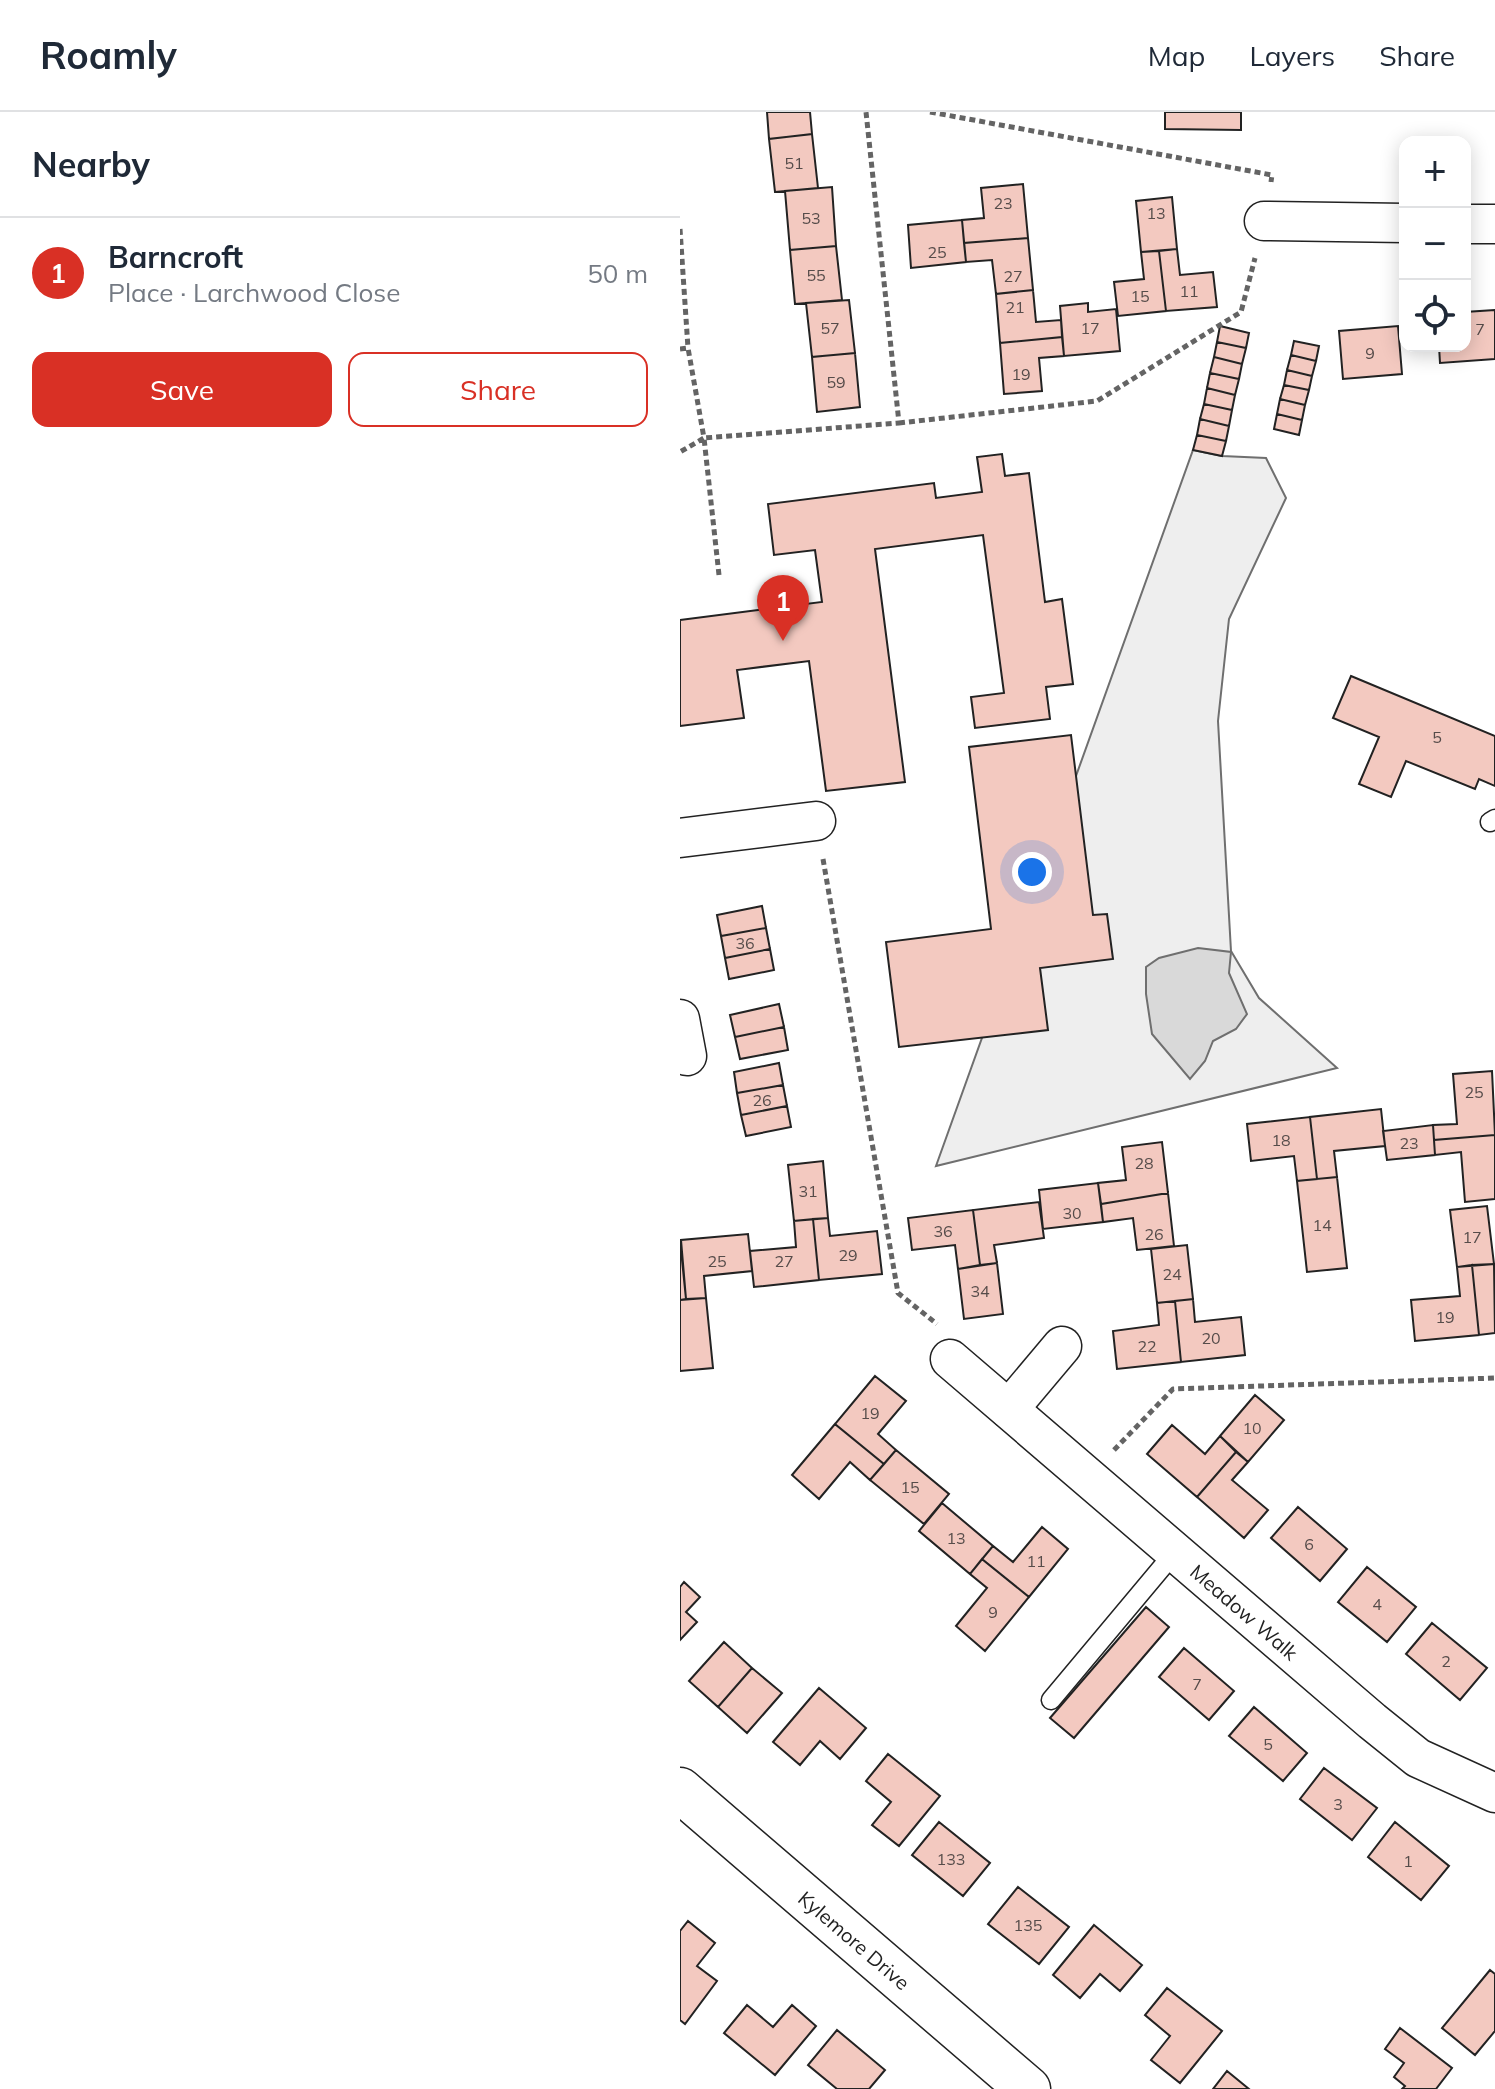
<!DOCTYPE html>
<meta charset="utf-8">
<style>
:root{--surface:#fff;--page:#f2f2f3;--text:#1f2937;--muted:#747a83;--line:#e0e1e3;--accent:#d93025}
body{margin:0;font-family:Mulish,sans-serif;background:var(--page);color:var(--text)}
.controls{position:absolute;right:24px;top:24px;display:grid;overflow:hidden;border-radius:16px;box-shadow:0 4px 20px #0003}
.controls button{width:72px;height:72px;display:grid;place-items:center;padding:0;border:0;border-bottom:2px solid var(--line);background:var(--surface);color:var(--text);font:40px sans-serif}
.you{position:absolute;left:352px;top:760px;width:28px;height:28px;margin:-20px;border:6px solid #fff;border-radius:50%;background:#1a73e8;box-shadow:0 0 0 12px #1a73e833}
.badge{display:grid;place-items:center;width:52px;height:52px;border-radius:50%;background:var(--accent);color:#fff;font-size:26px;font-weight:700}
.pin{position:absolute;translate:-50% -66px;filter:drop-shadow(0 2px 4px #0008)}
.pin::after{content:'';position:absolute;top:42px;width:28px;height:24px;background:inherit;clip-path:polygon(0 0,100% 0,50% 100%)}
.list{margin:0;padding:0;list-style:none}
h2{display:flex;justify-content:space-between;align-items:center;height:104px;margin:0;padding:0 32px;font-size:34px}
h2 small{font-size:26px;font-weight:400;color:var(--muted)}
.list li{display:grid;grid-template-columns:52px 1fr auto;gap:24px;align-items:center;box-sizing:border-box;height:112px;padding:0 32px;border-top:2px solid var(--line)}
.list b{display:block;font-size:30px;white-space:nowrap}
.list p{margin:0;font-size:26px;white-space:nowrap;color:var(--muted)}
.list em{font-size:26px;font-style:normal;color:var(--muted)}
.actions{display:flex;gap:16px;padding:24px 32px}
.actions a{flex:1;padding:18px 0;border:2px solid var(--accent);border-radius:16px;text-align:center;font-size:28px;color:var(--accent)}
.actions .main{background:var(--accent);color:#fff}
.icon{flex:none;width:44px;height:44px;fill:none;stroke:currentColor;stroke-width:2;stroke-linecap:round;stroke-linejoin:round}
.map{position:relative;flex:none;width:815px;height:1977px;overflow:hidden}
header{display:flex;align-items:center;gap:48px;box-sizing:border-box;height:112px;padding:0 40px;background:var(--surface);border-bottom:2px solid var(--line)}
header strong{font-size:38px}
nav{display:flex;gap:44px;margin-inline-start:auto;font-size:28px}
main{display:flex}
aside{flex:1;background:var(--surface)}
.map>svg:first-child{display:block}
.green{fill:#eee;stroke:#6f6f6f;stroke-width:2}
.water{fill:#d9d9d9;stroke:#6f6f6f;stroke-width:2}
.building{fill:#f3c9c0;stroke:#222;stroke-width:2}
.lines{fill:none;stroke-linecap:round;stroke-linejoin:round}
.service-casing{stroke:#222;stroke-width:21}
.minor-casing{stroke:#222;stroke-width:41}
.tertiary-casing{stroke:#222;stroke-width:47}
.path{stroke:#646464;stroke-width:5;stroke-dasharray:6 4;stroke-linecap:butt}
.service{stroke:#fff;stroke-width:18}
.minor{stroke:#fff;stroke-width:38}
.tertiary{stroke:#fff;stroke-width:44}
.labels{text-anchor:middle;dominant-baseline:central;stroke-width:6;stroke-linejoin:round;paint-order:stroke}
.number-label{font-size:16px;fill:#564c4a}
.street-label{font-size:20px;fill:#222;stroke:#fff}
</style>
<header>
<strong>Roamly</strong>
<nav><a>Map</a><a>Layers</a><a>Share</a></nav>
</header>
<main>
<aside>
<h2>Nearby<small></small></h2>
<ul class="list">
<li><span class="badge">1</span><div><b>Barncroft</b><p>Place · Larchwood Close</p></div><em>50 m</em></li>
</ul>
<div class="actions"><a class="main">Save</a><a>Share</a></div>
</aside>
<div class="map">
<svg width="815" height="1977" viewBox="0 0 815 1977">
<rect width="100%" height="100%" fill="#fff"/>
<path class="green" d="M513,338L542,344L586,346L606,386L549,507L538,609L551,839L579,886L657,956L256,1054Z"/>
<path class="water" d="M518,836L551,840L549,861L567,902L556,917L533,929L525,949L510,967L472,922L466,882V855L479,846Z"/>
<path class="building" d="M87,0H130L132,22L89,27Z
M485,0H561V18L485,17Z
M132,22L138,76L95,80L89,27Z
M343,72L348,126L284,131L282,108L304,106L301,76Z
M152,75L156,134L110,138L105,79Z
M492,85L497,137L461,140L456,89Z
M282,108L286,150L231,156L228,113Z
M348,126L353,178L316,182L312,148L286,150L284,131Z
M156,134L162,188L115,192L110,138Z
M497,137L500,163L533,160L537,195L486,199L479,139Z
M479,139L486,199L438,204L434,170L464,167L461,140Z
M353,178L356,210L381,208L382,225L320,231L316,182Z
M169,188L175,241L132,245L126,191Z
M408,191V200L436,197L440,239L384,244L380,194Z
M815,198V247L760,251L759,234H785V200Z
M540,214L569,221L566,236L537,230Z
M718,214L722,262L663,267L659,219Z
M382,225L384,244L359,246L362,279L324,282L320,231Z
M614,229L639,234L636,249L611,243Z
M537,230L566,236L562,252L534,245Z
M175,241L180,295L137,300L132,245Z
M611,243L636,249L632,264L607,258Z
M534,245L562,252L559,267L530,261Z
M607,258L632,264L629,278L604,273Z
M530,261L559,267L555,283L527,276Z
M604,273L629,278L625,293L600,287Z
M527,276L555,283L552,298L524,292Z
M600,287L625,293L622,308L597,302Z
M524,292L552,298L549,314L520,307Z
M597,302L622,308L619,323L594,317Z
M520,307L549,314L546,329L517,323Z
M517,323L546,329L542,344L513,338Z
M322,342L325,364L349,361L365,490L382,487L393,572L366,575L370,607L295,616L291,585L324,581L303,423L195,437L225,670L146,679L129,549L57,558L64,606L0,614V508L142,490L135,438L94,443L88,392L254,371L256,386L302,380L297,345Z
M671,564L815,624V674L799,667L795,677L726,649L711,685L679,672L699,625L653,606Z
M391,623L413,803L427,802L433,847L360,856L368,918L219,935L206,830L311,817L289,635Z
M82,794L86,816L41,824L37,803Z
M86,816L90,837L45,846L41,824Z
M90,837L94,858L49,867L45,846Z
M99,892L104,915L55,925L50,903Z
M104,915L108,938L60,947L55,925Z
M99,951L103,973L57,981L54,960Z
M812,959L815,1023L754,1028L753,1013L777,1012L773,962Z
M103,973L107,994L61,1003L57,981Z
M107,994L111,1015L66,1024L61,1003Z
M701,997L705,1034L654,1039L657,1065L637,1067L630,1005Z
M630,1005L637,1067L617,1069L614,1044L571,1049L567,1012Z
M753,1013L755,1043L707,1048L703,1019Z
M815,1023V1087L785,1090L781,1040L755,1043L754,1028Z
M482,1030L488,1081L421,1092L418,1071L446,1068L442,1035Z
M143,1049L148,1106L114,1109L108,1053Z
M657,1065L667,1156L627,1160L617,1069Z
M418,1071L423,1110L363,1117L359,1078Z
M488,1081L494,1134L457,1138L453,1106L423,1110L421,1092Z
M359,1090L364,1126L314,1133L317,1151L300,1153L293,1098Z
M807,1094L814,1152L777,1155L770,1098Z
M293,1098L300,1153L278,1157L275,1133L232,1138L228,1106Z
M148,1106L150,1124L197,1119L202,1162L139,1168L133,1107Z
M133,1107L139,1168L74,1175L70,1139L116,1135L114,1109Z
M68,1122L72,1159L24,1164L26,1186L6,1187L1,1128Z
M0,1128L6,1187L0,1188Z
M507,1133L513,1187L477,1191L471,1137Z
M317,1151L323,1202L284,1207L278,1157Z
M814,1152L815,1221L799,1223L792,1153Z
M792,1153L799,1223L735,1229L731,1188L780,1184L777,1155Z
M26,1186L33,1256L0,1259V1188Z
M513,1187L515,1210L561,1205L565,1243L501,1250L495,1189Z
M495,1189L501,1250L437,1257L433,1219L479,1213L477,1191Z
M195,1264L226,1289L198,1322L216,1338L204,1352L155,1312Z
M575,1283L604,1308L568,1350L540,1324Z
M155,1312L204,1352L190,1368L170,1350L139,1387L112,1363Z
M492,1313L525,1342L540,1324L556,1340L517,1385L467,1342Z
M216,1338L269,1382L244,1412L190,1368Z
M556,1340L568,1350L552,1368L588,1398L564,1426L517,1385Z
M262,1391L313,1434L290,1462L239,1419Z
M618,1395L667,1437L640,1469L591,1426Z
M362,1415L388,1437L349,1485L302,1447L313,1434L333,1450Z
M302,1447L349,1485L305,1539L276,1514L307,1476L290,1462Z
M687,1455L736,1495L707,1530L658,1490Z
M4,1470L20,1485L6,1500L17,1510L0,1528V1475Z
M466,1495L489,1515L394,1626L370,1606Z
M752,1511L807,1556L780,1588L726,1542Z
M44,1530L72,1556L38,1595L9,1569Z
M504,1536L554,1579L529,1608L479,1565Z
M72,1556L102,1581L67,1621L38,1595Z
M139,1576L186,1616L160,1647L140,1629L120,1653L93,1630Z
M574,1595L627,1641L603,1669L549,1624Z
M208,1642L260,1684L219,1734L192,1713L211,1690L186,1669Z
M644,1656L697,1696L672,1728L620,1687Z
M259,1710L310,1751L283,1784L232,1743Z
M715,1710L769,1754L741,1788L688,1745Z
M338,1775L389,1815L359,1852L308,1812Z
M8,1809L35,1831L17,1854L37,1869L5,1912L0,1908V1819Z
M414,1813L462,1853L440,1879L420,1862L400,1886L373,1863Z
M810,1858L815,1862V1919L795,1943L762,1916Z
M487,1876L542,1919L500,1971L471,1948L490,1924L465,1903Z
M67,1893L93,1915L112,1893L136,1914L95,1963L44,1921Z
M720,1916L772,1956L756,1977H722L725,1974L714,1965L724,1951L705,1937Z
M157,1918L205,1958L189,1977H157L128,1953Z
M547,1959L569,1977H533Z"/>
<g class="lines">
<g class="service-casing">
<path id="service" d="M810,710L815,707
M371,1588L494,1441"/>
</g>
<g class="minor-casing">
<g id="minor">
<path d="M584,109L725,111"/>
<path d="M785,112H815"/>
<path d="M0,726L136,709"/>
<path d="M0,907L7,944"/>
<path id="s1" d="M270,1247L692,1609L738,1646L815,1681"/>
<path d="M329,1297L382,1234"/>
</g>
</g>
<g class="tertiary-casing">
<g id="tertiary">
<path id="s2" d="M0,1678L348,1977"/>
</g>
</g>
<path class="path" d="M250,0L592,63L591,70
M0,117L8,236
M0,237L8,236L24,326L0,340
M219,311L417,289L561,200L575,146
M39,463L24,326L219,311L186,0
M143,747L218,1181L257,1212
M434,1338L493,1277L815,1266"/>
<use href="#service" class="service"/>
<use href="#minor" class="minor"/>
<use href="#tertiary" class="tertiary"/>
</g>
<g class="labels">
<g class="number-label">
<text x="114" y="51">51</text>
<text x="323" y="91">23</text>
<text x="476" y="101">13</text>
<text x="131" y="106">53</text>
<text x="257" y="140">25</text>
<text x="136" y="163">55</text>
<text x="333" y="164">27</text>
<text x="509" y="179">11</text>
<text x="460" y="184">15</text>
<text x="335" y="195">21</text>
<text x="150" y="216">57</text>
<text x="410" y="216">17</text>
<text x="800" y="217">7</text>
<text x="690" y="241">9</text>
<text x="341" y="262">19</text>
<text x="156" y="270">59</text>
<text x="757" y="625">5</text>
<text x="65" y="831">36</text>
<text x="794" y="980">25</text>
<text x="82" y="988">26</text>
<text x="601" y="1028">18</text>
<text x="729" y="1031">23</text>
<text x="464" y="1051">28</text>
<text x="128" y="1079">31</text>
<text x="392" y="1101">30</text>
<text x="642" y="1113">14</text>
<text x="263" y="1119">36</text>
<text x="474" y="1122">26</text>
<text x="792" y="1125">17</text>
<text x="168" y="1143">29</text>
<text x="37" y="1149">25</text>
<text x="104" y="1149">27</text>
<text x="492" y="1162">24</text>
<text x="300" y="1179">34</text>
<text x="765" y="1205">19</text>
<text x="531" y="1226">20</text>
<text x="467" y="1234">22</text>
<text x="190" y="1301">19</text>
<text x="572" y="1316">10</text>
<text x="230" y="1375">15</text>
<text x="276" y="1426">13</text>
<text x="629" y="1432">6</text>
<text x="356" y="1449">11</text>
<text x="697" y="1492">4</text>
<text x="313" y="1500">9</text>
<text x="766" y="1549">2</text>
<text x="517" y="1572">7</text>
<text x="588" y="1632">5</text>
<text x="658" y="1692">3</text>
<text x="271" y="1747">133</text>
<text x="728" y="1749">1</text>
<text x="348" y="1813">135</text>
</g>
<g class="street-label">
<text stroke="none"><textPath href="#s1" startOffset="388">Meadow Walk</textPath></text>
<text stroke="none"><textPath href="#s2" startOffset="230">Kylemore Drive</textPath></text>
</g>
</g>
</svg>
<div class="controls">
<button>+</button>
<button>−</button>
<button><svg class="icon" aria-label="locate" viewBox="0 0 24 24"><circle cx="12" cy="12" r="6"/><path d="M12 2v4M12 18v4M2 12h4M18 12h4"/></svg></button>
</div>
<div class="you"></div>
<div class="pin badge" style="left:103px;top:529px">1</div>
</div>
</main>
